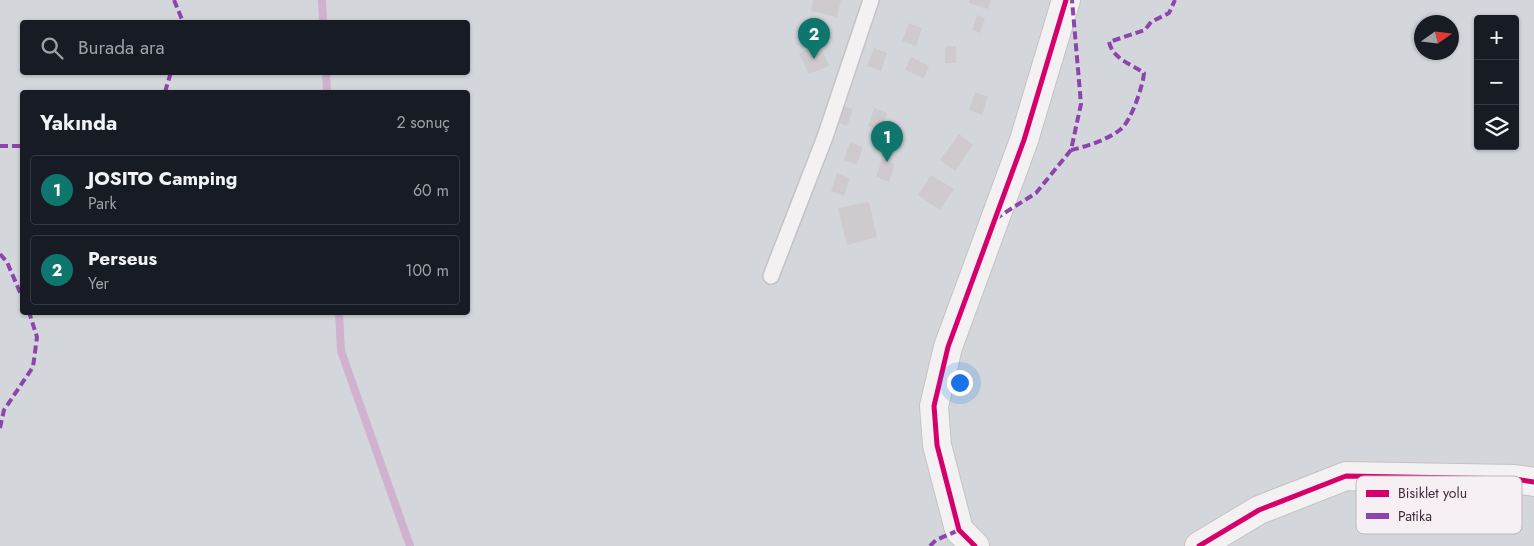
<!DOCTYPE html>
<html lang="tr">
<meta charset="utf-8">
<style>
:root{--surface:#171b24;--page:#20242c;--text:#f1f3f6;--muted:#9ea1a6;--line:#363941;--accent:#0f766e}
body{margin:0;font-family:Jost,sans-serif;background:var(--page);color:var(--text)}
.controls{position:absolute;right:15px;top:15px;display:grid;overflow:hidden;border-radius:5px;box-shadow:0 1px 4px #0004}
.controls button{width:45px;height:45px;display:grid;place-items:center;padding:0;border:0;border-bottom:1px solid var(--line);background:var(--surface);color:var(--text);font:25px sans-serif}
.compass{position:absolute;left:1414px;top:15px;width:45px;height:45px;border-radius:50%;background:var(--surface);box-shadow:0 1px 4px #0004;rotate:76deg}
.you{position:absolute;left:959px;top:382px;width:18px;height:18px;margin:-12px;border:4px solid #fff;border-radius:50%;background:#1a73e8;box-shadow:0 0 0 8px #1a73e833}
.badge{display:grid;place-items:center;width:32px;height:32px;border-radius:50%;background:var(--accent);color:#fff;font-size:16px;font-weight:700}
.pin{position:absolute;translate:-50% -41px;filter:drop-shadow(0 1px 2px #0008)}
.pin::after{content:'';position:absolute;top:26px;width:18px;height:15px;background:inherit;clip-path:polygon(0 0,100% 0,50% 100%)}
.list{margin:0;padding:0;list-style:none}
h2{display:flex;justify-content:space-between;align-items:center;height:65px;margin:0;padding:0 20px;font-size:21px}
h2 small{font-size:16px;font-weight:400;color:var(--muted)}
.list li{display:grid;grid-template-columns:32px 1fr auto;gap:15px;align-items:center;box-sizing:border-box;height:70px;margin:0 10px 10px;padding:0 10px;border:1px solid var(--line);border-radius:5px}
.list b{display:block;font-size:19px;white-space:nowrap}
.list p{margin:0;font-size:16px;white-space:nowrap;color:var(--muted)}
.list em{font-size:16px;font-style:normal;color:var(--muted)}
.icon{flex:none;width:28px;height:28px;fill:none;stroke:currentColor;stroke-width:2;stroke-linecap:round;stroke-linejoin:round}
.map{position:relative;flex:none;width:1534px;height:546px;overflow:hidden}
.search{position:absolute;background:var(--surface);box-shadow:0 1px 4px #0004;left:20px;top:20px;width:450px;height:55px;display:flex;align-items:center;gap:12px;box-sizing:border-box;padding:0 18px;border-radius:5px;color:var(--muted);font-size:19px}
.panel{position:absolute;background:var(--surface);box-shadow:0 1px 4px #0004;left:20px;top:90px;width:450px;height:225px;border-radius:5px}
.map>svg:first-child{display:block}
.green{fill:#d3d7dc;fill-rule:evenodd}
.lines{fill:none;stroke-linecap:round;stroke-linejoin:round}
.stream{stroke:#d1b2ce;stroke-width:8}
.building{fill:#cfcace}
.service-casing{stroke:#c5c1c4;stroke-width:18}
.minor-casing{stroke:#c5c1c4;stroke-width:30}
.service{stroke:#f4f1f3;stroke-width:15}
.minor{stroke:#f4f1f3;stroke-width:28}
.quiet{stroke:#8e44ad;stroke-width:4;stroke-dasharray:8 4;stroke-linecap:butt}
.cycleway-casing{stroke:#f6f0f5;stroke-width:8}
.cycleway{stroke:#d6006c;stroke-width:5}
.key{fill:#f6f0f5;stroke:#bfb5bd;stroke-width:1}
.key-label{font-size:14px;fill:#402a3b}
</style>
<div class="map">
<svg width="1534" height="546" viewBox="0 0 1534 546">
<rect width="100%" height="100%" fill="#e7e3e6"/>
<path class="green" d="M0,0H1534V546H0ZM1478,19H1515V146H1478ZM22,22H468V72H22ZM1422,22H1452V52H1422ZM22,92H468V312H22Z"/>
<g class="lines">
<path class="stream" d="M322,0L323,22
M326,72L327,92
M339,312L341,351L410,546"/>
</g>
<path class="building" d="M813,0H841L837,17L811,11Z
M970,0H991L988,9L969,3Z
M977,15L985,18L980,33L972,30Z
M909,23L922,28L916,46L902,41Z
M819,44L829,66L809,74L799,53Z
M945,46H956V63H945Z
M874,48L887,53L881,71L867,66Z
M911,57L929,66L924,78L905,70Z
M975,92L988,97L982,115L969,110Z
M842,106L853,109L847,126L837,122Z
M874,108L887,113L881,131L868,126Z
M959,134L973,145L955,171L940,160Z
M850,142L863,147L857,164L844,160Z
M882,159L895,164L889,182L876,177Z
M837,173L850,178L844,196L831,191Z
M931,175L954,189L940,210L918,195Z
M869,202L877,237L847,245L838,208Z"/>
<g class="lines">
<g class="service-casing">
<path id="service" d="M771,276L825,137L871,0"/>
</g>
<g class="minor-casing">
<path id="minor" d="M975,546L959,530L937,445L934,406L948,347L1024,140L1066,0
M1199,546L1259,510L1346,476L1515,479L1534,482"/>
</g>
<use href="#service" class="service"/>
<use href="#minor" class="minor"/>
<path class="quiet" d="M174,0L183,22
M165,92L171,72
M0,146H22
M1071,150C1088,146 1107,140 1121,129C1131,121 1143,86 1144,73C1131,64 1113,59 1109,42L1145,30L1151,22L1169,13L1175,0
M995,219L1036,193L1071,150L1081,104L1072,0
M0,254L7,262L22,297
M0,428L4,410L33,367L37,337L29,312
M930,546L936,540L959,530"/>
<g class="cycleway-casing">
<path id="cycleway" d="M975,546L959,530L937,445L934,406L948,347L1024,140L1066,0
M1199,546L1259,510L1346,476L1515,479L1534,482"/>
</g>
<use href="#cycleway" class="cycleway"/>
</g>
<rect x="1356" y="476" width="166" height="58" rx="8" class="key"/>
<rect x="1366" y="490" width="23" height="7" fill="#d6006c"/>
<rect x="1366" y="513" width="23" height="6" fill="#8e44ad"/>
<g class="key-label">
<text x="1398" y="498">Bisiklet yolu</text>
<text x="1398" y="521">Patika</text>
</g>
</svg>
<div class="controls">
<button>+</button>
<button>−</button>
<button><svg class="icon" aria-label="layers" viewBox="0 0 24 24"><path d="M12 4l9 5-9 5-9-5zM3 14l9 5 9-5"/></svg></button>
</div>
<svg class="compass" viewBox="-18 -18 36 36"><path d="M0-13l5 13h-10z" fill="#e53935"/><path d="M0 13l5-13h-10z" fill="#9ea1a6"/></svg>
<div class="you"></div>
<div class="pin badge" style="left:887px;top:162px">1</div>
<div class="pin badge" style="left:814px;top:59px">2</div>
<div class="search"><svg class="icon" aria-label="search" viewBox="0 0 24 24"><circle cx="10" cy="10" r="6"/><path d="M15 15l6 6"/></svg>Burada ara</div>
<section class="panel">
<h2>Yakında<small>2 sonuç</small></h2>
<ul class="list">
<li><span class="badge">1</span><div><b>JOSITO Camping</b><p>Park</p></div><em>60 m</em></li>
<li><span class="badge">2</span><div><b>Perseus</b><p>Yer</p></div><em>100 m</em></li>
</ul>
</section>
</div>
